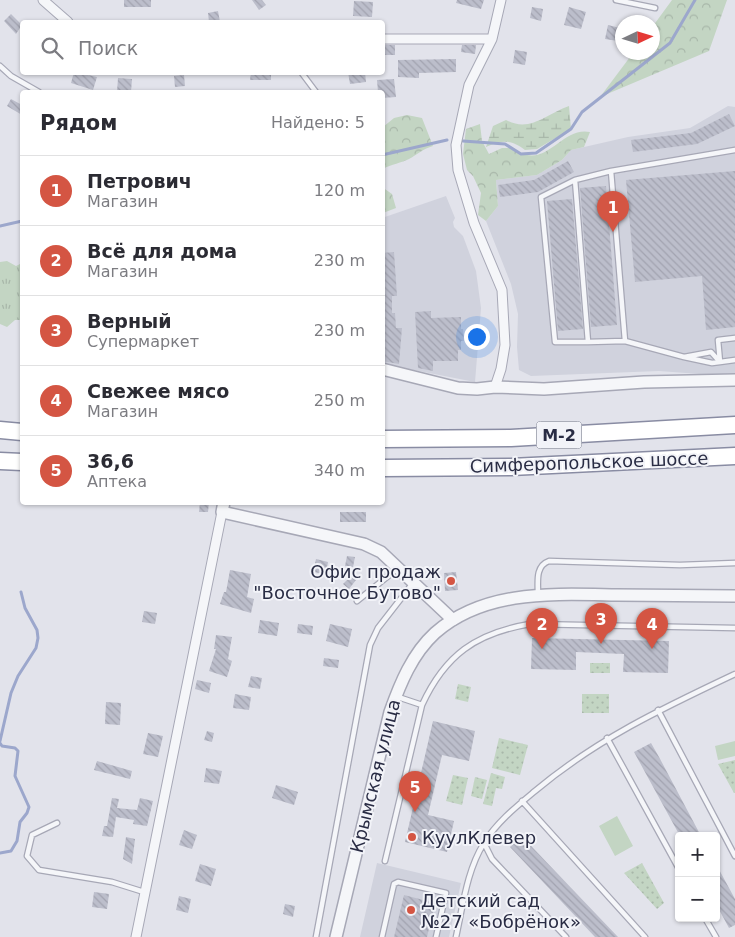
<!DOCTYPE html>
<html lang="ru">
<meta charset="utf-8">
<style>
:root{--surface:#fff;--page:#f7f7f7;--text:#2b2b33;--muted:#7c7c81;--line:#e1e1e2;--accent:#d45543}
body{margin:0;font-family:"DejaVu Sans",sans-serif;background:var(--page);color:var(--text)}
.controls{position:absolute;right:15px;bottom:15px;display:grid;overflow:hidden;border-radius:5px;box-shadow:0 1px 4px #0004}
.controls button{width:45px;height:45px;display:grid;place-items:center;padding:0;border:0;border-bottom:1px solid var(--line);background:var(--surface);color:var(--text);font:25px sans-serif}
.compass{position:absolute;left:615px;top:15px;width:45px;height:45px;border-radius:50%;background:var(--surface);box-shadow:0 1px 4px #0004;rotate:86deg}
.you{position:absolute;left:476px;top:336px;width:18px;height:18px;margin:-12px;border:4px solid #fff;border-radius:50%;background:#1a73e8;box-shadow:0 0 0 8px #1a73e833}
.badge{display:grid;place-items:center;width:32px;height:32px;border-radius:50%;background:var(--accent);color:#fff;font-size:16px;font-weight:700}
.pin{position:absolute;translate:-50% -41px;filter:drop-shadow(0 1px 2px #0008)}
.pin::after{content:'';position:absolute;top:26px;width:18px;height:15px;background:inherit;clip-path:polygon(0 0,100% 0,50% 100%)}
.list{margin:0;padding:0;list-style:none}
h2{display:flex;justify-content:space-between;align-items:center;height:65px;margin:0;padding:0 20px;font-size:21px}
h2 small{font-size:16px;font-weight:400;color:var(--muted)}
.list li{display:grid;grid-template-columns:32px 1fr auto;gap:15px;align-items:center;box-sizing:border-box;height:70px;padding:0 20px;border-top:1px solid var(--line)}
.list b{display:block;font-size:19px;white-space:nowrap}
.list p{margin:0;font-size:16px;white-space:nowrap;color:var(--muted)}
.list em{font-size:16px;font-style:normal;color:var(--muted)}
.icon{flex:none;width:28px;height:28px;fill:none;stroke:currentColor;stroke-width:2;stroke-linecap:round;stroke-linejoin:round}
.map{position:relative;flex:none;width:735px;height:937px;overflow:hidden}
.search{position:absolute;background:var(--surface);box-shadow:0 1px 4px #0004;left:20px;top:20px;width:365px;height:55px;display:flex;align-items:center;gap:12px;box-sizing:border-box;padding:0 18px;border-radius:5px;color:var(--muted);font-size:19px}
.panel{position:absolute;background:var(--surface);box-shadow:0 1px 4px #0004;left:20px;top:90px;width:365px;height:415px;border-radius:5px}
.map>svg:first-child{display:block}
.built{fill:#d0d2dd}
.grass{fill:url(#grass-tufts)}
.forest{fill:url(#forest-crowns)}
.wetland{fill:url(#wetland-marsh)}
.park{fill:url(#park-dots)}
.pitch{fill:#c3d5c3}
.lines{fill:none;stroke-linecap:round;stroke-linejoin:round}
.stream{stroke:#9ca7cc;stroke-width:3}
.building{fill:url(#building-back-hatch)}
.service-casing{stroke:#a7a8b6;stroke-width:7}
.minor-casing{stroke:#a7a8b6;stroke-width:11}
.tertiary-casing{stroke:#a7a8b6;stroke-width:14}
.motorway-casing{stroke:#898ca3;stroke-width:19}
.service{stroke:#f5f6f9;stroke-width:4.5}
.minor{stroke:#f5f6f9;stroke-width:9}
.tertiary{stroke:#f5f6f9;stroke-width:11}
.motorway{stroke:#fff;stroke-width:16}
.poi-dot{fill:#d45543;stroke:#f2f3f8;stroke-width:2}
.labels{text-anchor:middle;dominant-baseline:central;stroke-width:4;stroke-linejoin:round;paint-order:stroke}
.shield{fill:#f2f3f8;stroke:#65687a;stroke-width:1}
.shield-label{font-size:16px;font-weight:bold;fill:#292c44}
.street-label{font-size:18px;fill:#292c44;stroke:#f2f3f8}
.poi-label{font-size:18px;fill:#292c44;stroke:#f2f3f8;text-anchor:start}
</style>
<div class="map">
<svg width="735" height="937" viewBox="0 0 735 937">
<defs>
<pattern id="grass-tufts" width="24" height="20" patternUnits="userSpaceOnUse" patternTransform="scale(1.25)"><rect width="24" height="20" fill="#c3d5c3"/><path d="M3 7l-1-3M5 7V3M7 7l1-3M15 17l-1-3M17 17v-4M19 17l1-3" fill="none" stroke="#a8b7a9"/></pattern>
<pattern id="forest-crowns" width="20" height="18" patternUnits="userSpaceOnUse" patternTransform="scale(1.25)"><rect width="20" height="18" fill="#c3d5c3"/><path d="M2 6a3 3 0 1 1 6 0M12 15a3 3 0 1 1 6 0" fill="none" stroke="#a8b7a9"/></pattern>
<pattern id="wetland-marsh" width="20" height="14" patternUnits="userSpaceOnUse" patternTransform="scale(1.25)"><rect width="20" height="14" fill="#c3d5c3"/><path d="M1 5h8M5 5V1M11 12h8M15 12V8" fill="none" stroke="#a8b7a9"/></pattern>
<pattern id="park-dots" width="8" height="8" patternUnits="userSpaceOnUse" patternTransform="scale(1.25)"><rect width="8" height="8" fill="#c3d5c3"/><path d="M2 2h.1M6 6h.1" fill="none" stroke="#a8b7a9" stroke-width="1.8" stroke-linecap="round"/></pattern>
<pattern id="building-back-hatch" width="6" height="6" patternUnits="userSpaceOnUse" patternTransform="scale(1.25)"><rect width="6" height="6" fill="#bcbecb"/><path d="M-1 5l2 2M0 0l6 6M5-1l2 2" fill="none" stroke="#a2a3b0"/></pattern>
</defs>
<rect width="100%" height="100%" fill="#e2e3eb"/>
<path class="built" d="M728,106L735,107V373L713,375L659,371L531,376L519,370L517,347L518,314L511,284L486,221L498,206L496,180L537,175L562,160L571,150L628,137L690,128Z
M446,196L455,218L453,222L454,227L463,236L476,271L481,308L475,382L383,364L382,218Z
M377,863L461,883L449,937H360Z"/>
<path class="grass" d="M7,261L16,266L22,263V320H15L7,327L0,324V262Z"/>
<path class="forest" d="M672,0H727L709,51L600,97L633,53L652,52L653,26Z
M407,115L422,118L433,146C423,149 418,154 409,159C402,163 391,164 383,169V127L394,118Z
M480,124L482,141L489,154L502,148H513C546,173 560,126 590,132L584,147L571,150L562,160L537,175L496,180L498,206L486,221L478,215L481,193L473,176L467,170L463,154L466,129Z
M382,187L392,194L396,208L383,213Z"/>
<path class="wetland" d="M569,106L571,129L537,149L525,150C511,139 502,140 486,147L493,126L506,120C530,133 546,114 569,106Z"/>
<path class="park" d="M590,663H610V673H590Z
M458,684L471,687L468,702L455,699Z
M582,694H609V713H582Z
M499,738L528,745L520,775L492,768Z
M735,760V793H734L718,764Z
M491,773L505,777L502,789L496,788L492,806L483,804Z
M453,775L468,778L462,805L446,801Z
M475,777L487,780L482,799L471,796Z
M642,863L664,903L657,909L624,873Z"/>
<path class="pitch" d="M735,741V756L718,760L715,746Z
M617,816L633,846L615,856L599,826Z"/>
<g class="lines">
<path class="stream" d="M463,141L505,144L521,154L536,153L571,129L582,112L670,43L695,0
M382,155L447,140
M0,226L22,221
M0,741L11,693L18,676L36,648L38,638L37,630L25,608L21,592
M0,743L2,746L15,748L18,751L15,776L29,807L27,813L20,822L17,841L11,851L0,853"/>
</g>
<path class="building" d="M124,0H151V7H124Z
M252,0H262L266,5L259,10Z
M457,0H484L481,9L456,3Z
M354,1L373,2L372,17L353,16Z
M532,7L543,9L541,21L530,18Z
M569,7L586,12L581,29L564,25Z
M218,11L220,22H209L208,13Z
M11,14L22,25L16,34L4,21Z
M608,25L620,28L618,41L605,39Z
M382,45H395V55H382Z
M462,45H476L475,54L461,52Z
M515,50L527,52L525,65L513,63Z
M456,59V72L419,73V78L398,77V60Z
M74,72L97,77L93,90L71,83Z
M251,72H271V80H250Z
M348,72H365L366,82L350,84Z
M184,75L185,86L175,87L174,76Z
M118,78L132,79L131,92H117Z
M394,79L396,97L382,98V92H378L377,80Z
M11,99L22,105V115L7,106Z
M729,114L735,126L697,144L633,152L631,140L691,133Z
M568,161L574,172L538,192L500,197L498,185L534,180Z
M735,171V327L706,330L702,276L635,282L626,180Z
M606,186L617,325L591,327L580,188Z
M572,199L583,329L558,331L547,201Z
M394,252L397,296H392V313H395L396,328H402L399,364L382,361V293H385V278H382V253Z
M431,311V318L461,317V329H463L464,341H461V350H458V361H433V371L418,368L415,312Z
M200,502H209L208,512H199Z
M340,512H366V522H340Z
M347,556L355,557L353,567L345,566Z
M316,559L328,562L326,574L313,572Z
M230,570L251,574L247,597L254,599L251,613L220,604L224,592H226Z
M456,572L458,590L445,591L444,573Z
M351,576L356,580L349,589L343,584Z
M144,611L157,613L155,624L142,622Z
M260,620L279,623L277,636L258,633Z
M298,624L313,626L312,635L297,633Z
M330,624L352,629L348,647L326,641Z
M216,635L232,637L228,659L232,661L227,677L209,671L216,649H214Z
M532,638L669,641L668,673L623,672L624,654L576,652V670L531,669Z
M324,658L339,660L338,668L323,666Z
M251,676L262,678L260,689L248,687Z
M197,680L211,683L209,693L195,689Z
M235,694L251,697L249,710L233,708Z
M106,702L121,703L120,725L105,724Z
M433,721L475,731L469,761L442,755L428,815L454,821L447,852L405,842Z
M207,731L214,733L212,742L204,740Z
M148,733L163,736L158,757L143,754Z
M651,743L659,757L701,836H680L634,752Z
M97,761L132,771L130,779L94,770Z
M206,768L222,771L219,784L204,782Z
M276,785L298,792L294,805L272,798Z
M112,798L119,799L117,808L137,810L140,798L153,801L147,826L133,824L134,820L116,817L113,837L102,836L104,826H107Z
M184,830L197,835L192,849L179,845Z
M522,836L533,848L618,937H595L510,847Z
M126,837L135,839L132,864L123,859Z
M200,864L216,869L211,886L195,881Z
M716,864L735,899V925L729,928L716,904Z
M94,892L109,894L107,909L92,907Z
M404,895L435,903L427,937H394Z
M179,896L191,899L188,913L176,910Z
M285,904L295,906L293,917L283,914Z"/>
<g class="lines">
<g class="service-casing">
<path id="service" d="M616,0L655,8
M0,66L11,76L39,92
M301,72L316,92
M611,171L575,180L588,342L625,341
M575,180L541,197L555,342H588
M735,338L718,340L720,362L735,360
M711,352L720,362L712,363L684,357Z
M684,357L625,341L611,171L735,150
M538,595C538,582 535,566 549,561L680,565L735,563
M357,601L397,569
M398,697L422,705
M658,710L735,856
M607,738L679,869
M522,801L645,937
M57,823L32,835L27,856L39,870L112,882L144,892
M484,843L492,859L566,937
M385,861L422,705C445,655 476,633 530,624L735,628
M705,918L716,937
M316,937L370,645L378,628L413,583
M382,937L394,884L398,882L446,893L436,937
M456,937C463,905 467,870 484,843C497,822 517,806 535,791C597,739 663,708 735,674"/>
</g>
<g class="minor-casing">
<path id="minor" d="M43,0L68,22
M382,39H492
M495,387L501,369L505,345L502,290L474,223L458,170L456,145L469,85L492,39L501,0
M136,937L222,512"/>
</g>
<g class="tertiary-casing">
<path id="tertiary" d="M382,369L458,388L477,389L495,387L544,389L644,382L735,380
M224,502L222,512L364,544L381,552L453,620
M336,937L390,712C400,684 412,654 435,633C485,589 555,594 617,595C656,595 696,596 735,596"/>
</g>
<g class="motorway-casing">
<path id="motorway" d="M0,430L22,432
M382,439L511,438L735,425
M0,461L22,462
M382,468L511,467L735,456"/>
</g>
<use href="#service" class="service"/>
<use href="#minor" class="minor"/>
<use href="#tertiary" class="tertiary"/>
<use href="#motorway" class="motorway"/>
</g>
<g class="poi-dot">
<circle cx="451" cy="581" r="5"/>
<circle cx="412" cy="837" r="5"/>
<circle cx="411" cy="910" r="5"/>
</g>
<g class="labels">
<rect class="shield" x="536.5" y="421.5" width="45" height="27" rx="4"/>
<g class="shield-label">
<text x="559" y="435">М-2</text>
</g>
<g class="street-label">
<text transform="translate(589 462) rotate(-2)">Симферопольское шоссе</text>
<text transform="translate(375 776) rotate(-76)">Крымская улица</text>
</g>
<g class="poi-label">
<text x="441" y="571" text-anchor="end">Офис продаж<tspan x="441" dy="21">"Восточное Бутово"</tspan></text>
<text x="422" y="837">КуулКлевер</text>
<text x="421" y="900">Детский сад<tspan x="421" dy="21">№27 «Бобрёнок»</tspan></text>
</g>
</g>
</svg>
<div class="controls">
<button>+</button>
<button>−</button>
</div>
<svg class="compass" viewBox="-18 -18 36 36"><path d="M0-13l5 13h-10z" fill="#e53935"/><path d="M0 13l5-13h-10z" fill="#7c7c81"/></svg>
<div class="you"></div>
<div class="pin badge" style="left:613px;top:232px">1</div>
<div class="pin badge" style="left:542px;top:649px">2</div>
<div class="pin badge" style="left:601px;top:644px">3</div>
<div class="pin badge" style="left:652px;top:649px">4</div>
<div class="pin badge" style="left:415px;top:812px">5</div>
<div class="search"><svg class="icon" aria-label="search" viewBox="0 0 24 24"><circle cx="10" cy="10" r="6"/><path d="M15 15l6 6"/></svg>Поиск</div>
<section class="panel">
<h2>Рядом<small>Найдено: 5</small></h2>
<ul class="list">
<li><span class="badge">1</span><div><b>Петрович</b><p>Магазин</p></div><em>120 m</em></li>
<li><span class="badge">2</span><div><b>Всё для дома</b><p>Магазин</p></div><em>230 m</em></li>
<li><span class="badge">3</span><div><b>Верный</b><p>Супермаркет</p></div><em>230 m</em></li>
<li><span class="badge">4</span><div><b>Свежее мясо</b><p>Магазин</p></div><em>250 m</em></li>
<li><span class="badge">5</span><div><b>36,6</b><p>Аптека</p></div><em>340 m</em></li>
</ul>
</section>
</div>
